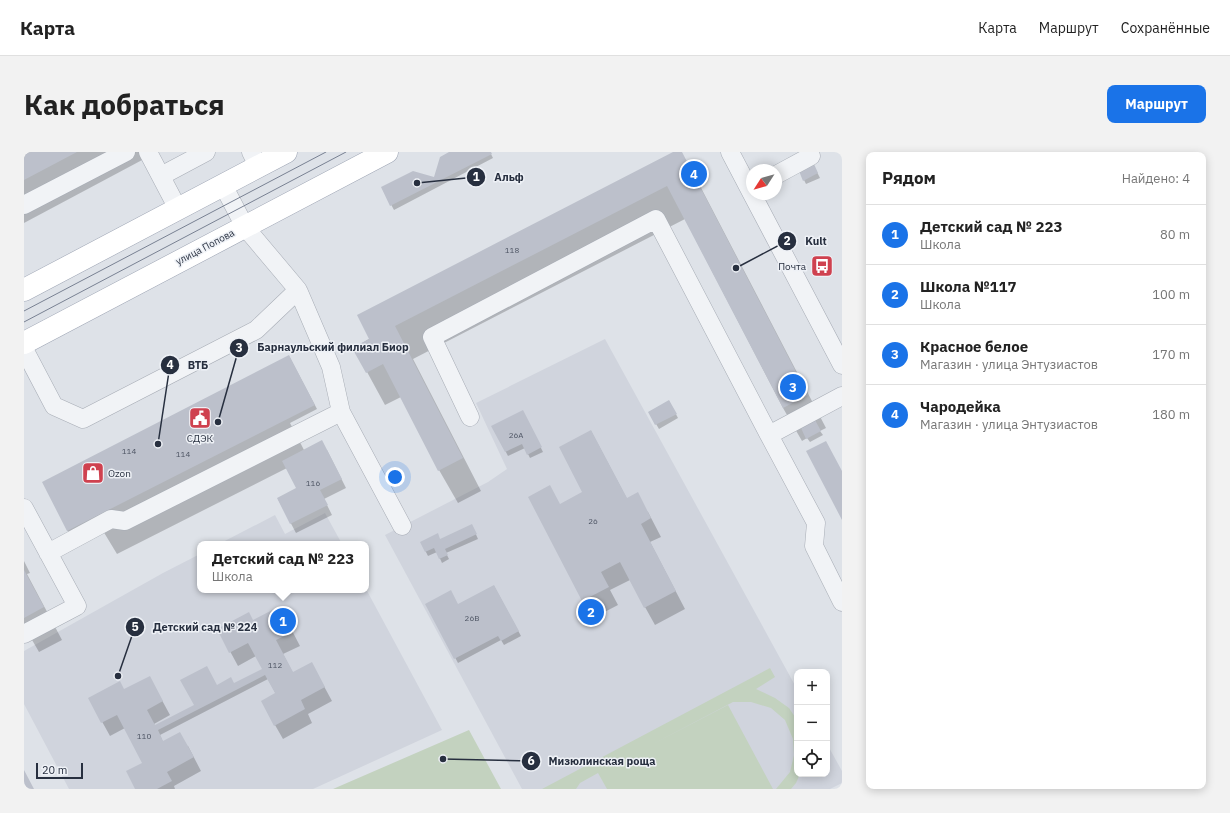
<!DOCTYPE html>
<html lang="ru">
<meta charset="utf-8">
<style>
:root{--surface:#fff;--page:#f2f2f2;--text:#222;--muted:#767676;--line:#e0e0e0;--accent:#1a73e8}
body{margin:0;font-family:"IBM Plex Sans",sans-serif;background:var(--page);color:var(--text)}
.controls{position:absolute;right:12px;bottom:12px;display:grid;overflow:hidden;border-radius:8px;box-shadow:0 2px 10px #0003}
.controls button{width:36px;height:36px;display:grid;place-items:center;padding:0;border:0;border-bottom:1px solid var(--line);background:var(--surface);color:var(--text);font:20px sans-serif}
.compass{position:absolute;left:722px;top:12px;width:36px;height:36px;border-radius:50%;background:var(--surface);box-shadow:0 2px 10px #0003;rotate:234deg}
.scale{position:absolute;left:12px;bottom:10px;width:47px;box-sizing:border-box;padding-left:4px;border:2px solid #272f3f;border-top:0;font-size:11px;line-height:14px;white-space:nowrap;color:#272f3f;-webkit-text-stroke:3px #eef1f6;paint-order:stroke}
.you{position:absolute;left:371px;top:325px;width:14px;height:14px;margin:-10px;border:3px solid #fff;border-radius:50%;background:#1a73e8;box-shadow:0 0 0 6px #1a73e833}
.badge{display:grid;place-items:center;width:26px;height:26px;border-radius:50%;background:var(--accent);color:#fff;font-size:13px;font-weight:700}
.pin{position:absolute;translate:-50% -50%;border:2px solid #fff;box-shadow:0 1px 4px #0006}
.popup{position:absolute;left:173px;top:389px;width:172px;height:52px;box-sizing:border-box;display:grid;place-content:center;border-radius:8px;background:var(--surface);filter:drop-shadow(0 1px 3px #0005);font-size:13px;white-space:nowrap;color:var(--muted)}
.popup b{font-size:15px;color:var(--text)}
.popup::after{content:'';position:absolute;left:50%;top:100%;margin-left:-8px;border:8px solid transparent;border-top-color:var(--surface)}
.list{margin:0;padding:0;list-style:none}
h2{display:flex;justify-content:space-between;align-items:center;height:52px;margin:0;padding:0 16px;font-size:17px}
h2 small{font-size:13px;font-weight:400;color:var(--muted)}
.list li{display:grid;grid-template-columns:26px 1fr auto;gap:12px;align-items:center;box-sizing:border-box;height:60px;padding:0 16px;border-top:1px solid var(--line)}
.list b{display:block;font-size:15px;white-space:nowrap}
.list p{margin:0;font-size:13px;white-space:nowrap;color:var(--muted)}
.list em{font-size:13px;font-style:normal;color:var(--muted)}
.icon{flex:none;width:22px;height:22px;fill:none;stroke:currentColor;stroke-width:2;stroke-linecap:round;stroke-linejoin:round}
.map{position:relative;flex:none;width:818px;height:637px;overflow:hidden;border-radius:8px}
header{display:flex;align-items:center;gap:24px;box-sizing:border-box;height:56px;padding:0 20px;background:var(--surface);border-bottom:1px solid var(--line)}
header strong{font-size:19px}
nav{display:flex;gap:22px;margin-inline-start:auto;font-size:14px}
.intro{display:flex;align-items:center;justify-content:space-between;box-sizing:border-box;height:96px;padding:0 24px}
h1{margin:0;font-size:28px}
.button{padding:10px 18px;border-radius:8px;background:var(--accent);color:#fff;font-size:14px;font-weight:700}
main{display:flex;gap:24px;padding:0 24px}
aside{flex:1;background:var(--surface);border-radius:8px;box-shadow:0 2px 10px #0003}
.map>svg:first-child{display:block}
.built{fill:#d0d4dd}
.green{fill:#c3d2bf}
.shadow{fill:#0003}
.building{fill:#bcc0cb}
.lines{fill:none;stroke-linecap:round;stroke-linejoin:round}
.minor-casing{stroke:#a7acb5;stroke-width:19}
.major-casing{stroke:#9ea5b4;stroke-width:23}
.minor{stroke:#f1f3f6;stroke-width:18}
.major{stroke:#fff;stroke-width:22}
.tram{stroke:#788092;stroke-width:1}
.labels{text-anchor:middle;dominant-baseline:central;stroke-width:3;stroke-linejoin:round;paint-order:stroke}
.number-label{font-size:8px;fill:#4c5362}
.street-label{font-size:10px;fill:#272f3f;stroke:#eef1f6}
.poi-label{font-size:10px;fill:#272f3f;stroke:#eef1f6;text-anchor:end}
.leader{fill:none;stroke:#272f3f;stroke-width:1.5}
.callout-dot{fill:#272f3f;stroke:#eef1f6;stroke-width:1.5}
.mark-label{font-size:12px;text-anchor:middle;font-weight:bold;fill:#fff}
.callout-label{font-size:11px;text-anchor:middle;font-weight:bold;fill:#272f3f;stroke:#eef1f6;stroke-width:3;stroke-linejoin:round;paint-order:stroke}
</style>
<header>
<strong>Карта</strong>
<nav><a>Карта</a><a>Маршрут</a><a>Сохранённые</a></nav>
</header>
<div class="intro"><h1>Как добраться</h1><a class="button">Маршрут</a></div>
<main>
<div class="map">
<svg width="818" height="637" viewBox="0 0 818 637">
<rect width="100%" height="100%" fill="#dee2e8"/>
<path class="built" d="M581,187L773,537V622H803V592L818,619V631L806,637H498L361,383L464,330L483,317L452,251Z
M301,361L318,392H195L251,363L261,382Z
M176,402V438H342V437L418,578L289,637H45L0,552V499L139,421Z"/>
<path class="green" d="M746,516L751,525L732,537L751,546L765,556L773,568V622H776L772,631L767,637H752L766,620L770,603L769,587L761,568L747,556L727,550H709L625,594L704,553L749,637H583L574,621L556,631L552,637H518Z
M445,578L477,637H309Z"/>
<path class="shadow" d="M0,0H116L120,7L0,71Z
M427,0H466L469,6L370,58L358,36L410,26Z
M651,0H657L674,30L802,276L796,279L799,283L786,290L783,286L778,289L759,256L661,67L389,207L457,339L434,351L415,318L377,245L361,253L330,196Z
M792,18L796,26L782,32L780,28Z
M265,204L293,257L266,271L280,298H303L322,336L300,347L308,363L272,381L254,347L274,337L263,316L93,402L73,369L46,383L43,378Z
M645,249L654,266L635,277L625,260Z
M501,264L519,300L506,306L501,296L484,304L469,275Z
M567,279L603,347L624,360L637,385L626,390L661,457L631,473L606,428L586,438L594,453L569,466L559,448L536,353L560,340Z
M450,378L454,387L422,401L425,407L418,411L413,400L404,404L397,390L416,388Z
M0,409L6,421L3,422L38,488L15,500L0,474Z
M470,434L497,484L480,493L477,488L434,511L403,452L434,453Z
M229,469H263L276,494L259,502L269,521L295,525L308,549L284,562L288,571L259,587L251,573L252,542L244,527L136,583L139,590L164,594L177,619L150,634L151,637H113L119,611L101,576L86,584L65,546L100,538L133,539L146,563L130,572L131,574L171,554L193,534L210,532L242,522L232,504L214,514L194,477Z"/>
<path class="building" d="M0,0H53L0,28Z
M425,0H467L468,2L366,54L357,35L389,19L410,25L416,5Z
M649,0H658L784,243L759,256L643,34L371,174L439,306L414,319L359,212L342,221L328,196L345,187L333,163Z
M790,12L794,21L779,29L775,19Z
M265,203L291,253L43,379L18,330Z
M645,248L653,262L631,273L624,260Z
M499,258L518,295L503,303L498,292L481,300L467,274Z
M791,268L797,279L782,287L777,276Z
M567,278L603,346L614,340L627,366L617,372L652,439L620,456L596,410L577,420L585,435L558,449L504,345L526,333L536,352L558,340L535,295Z
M298,288L318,327L296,338L304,353L266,372L253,346L272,336L258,309Z
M802,289L818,319V368L782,299Z
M448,372L453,382L421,397L424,403L415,407L410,396L401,400L396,390L414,381L416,387Z
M0,418L20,455L0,466Z
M470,433L495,479L477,489L474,484L430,507L401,452L427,438L434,452Z
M256,454L269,480L252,488L269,520L288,510L301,535L277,548L281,557L250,574L237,549L251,541L241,523L134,578L139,589L156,580L170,605L143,620L148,629L133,637H111L102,619L118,611L93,563L77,571L64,546L96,529L100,537L126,524L139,549L123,558L131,573L170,553L156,528L183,514L193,533L207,525L210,531L238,517L224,491L205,501L193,477L225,460L229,468Z
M0,618L10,637H0Z"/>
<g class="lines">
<g class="minor-casing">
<path id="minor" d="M124,0L154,57
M227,0L234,14
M706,0L728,42
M752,23L787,4
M137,24L182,0
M728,42L818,213
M0,53L102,0
M274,138L307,215L317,260L378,374
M0,197L30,254L59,267L232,178L274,138L221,75L199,33
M818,244L745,283L792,371L790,394L818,450
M446,265L408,185L632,67L745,283
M0,356L53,454L0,482
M24,401L87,367L101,369L317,260"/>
</g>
<g class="major-casing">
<path id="major" d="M0,138L262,0
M0,191L363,0"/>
</g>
<use href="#minor" class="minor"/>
<use href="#major" class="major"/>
<path class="tram" d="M0,159L302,0
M0,170L322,0"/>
</g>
<defs>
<g id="bus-square" transform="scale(1.15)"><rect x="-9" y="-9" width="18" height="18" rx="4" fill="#cf414f" stroke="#eef1f6"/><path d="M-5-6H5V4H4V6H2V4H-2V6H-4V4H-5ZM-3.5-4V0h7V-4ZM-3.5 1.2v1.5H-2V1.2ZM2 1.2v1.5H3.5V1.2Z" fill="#fff"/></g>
<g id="civic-square" transform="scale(1.15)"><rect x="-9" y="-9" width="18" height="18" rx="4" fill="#cf414f" stroke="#eef1f6"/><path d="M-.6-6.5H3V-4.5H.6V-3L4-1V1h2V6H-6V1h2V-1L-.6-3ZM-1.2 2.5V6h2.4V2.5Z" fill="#fff"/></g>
<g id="shop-square" transform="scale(1.15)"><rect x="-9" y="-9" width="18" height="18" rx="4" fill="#cf414f" stroke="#eef1f6"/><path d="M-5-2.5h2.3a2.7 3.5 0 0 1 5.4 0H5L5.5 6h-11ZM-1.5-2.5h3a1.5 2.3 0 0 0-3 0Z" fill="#fff"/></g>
</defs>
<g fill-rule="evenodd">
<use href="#bus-square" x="798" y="114"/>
<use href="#civic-square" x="176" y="266"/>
<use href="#shop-square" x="69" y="321"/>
</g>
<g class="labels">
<g class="number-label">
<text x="488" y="98">118</text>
<text x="492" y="283">26А</text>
<text x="105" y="299">114</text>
<text x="159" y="302">114</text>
<text x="289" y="331">116</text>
<text x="569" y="369">26</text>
<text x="448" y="466">26В</text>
<text x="251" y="513">112</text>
<text x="120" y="584">110</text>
</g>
<g class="street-label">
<text transform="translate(181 95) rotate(-28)">улица Попова</text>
</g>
<g class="poi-label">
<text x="782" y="114">Почта</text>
<text x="176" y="286" text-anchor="middle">СДЭК</text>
<text x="84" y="321" text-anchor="start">Ozon</text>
</g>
</g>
<path class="leader" d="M393 31L452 25M712 116L763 89M194 270L215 196M134 292L146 213M94 524L111 475M419 607L507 609"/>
<g class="callout-dot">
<circle cx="393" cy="31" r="4"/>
<circle cx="712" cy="116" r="4"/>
<circle cx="194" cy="270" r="4"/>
<circle cx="134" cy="292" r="4"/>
<circle cx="94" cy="524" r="4"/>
<circle cx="419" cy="607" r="4"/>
<circle cx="452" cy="25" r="10"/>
<circle cx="763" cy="89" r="10"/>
<circle cx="215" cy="196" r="10"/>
<circle cx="146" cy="213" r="10"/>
<circle cx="111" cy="475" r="10"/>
<circle cx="507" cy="609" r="10"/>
</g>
<g class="mark-label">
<text x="452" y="29">1</text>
<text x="763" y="93">2</text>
<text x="215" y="200">3</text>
<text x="146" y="217">4</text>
<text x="111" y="479">5</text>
<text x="507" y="613">6</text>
</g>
<g class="callout-label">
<text x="485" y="29">Альф</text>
<text x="792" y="93">Kult</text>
<text x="309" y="199">Барнаульский филиал Биор</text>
<text x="174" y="217">ВТБ</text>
<text x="181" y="479">Детский сад № 224</text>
<text x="578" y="613">Мизюлинская роща</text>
</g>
</svg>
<div class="controls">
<button>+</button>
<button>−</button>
<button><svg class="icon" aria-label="locate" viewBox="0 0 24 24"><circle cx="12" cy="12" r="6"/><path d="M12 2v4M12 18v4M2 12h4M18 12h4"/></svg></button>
</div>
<svg class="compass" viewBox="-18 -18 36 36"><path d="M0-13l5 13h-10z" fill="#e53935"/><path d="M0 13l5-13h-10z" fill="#767676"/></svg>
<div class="scale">20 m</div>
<div class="you"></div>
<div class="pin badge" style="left:259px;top:469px">1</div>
<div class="popup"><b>Детский сад № 223</b>Школа</div>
<div class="pin badge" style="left:567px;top:460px">2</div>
<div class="pin badge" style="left:769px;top:235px">3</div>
<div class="pin badge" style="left:670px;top:22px">4</div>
</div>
<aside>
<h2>Рядом<small>Найдено: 4</small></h2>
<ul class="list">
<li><span class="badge">1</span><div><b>Детский сад № 223</b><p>Школа</p></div><em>80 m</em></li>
<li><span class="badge">2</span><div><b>Школа №117</b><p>Школа</p></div><em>100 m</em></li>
<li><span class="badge">3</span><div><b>Красное белое</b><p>Магазин · улица Энтузиастов</p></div><em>170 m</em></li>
<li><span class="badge">4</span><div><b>Чародейка</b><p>Магазин · улица Энтузиастов</p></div><em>180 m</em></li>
</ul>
</aside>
</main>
